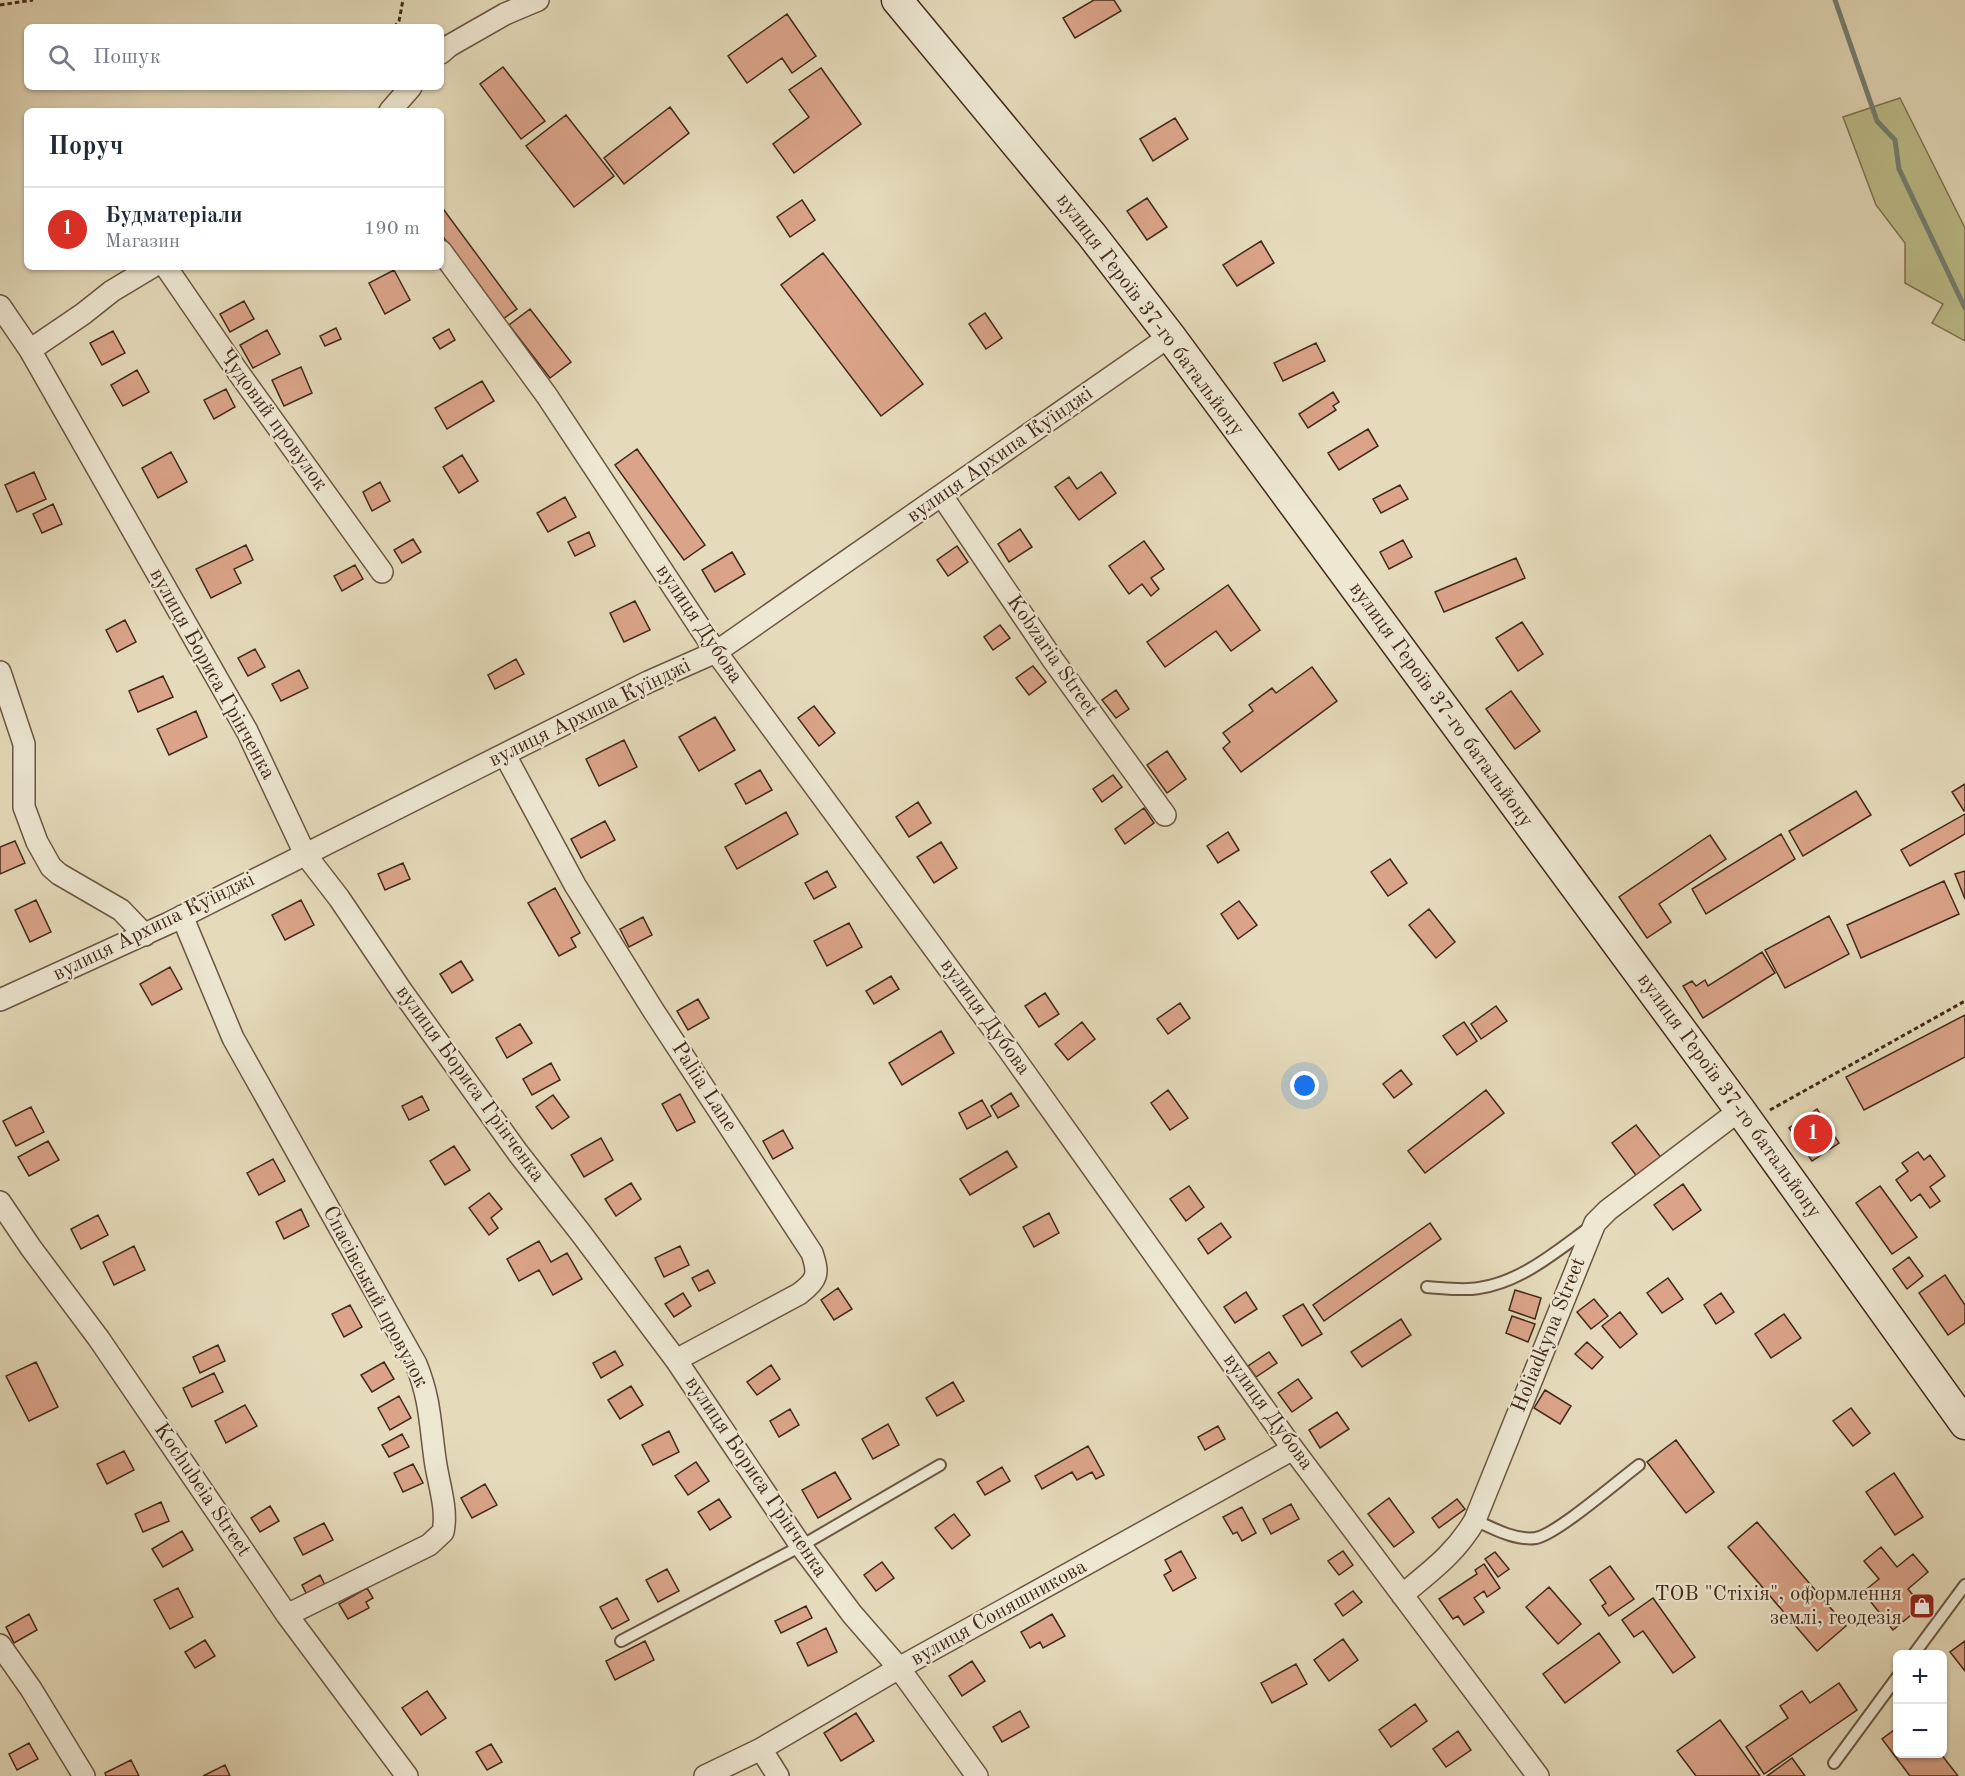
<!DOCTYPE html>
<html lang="uk">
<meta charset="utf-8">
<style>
:root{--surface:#fff;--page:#f2f2f3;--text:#1f2937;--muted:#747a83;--line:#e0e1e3;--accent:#d93025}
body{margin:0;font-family:"Old Standard TT",serif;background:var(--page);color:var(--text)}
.controls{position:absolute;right:18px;bottom:18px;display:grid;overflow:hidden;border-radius:9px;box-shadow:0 2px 4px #0004}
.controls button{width:54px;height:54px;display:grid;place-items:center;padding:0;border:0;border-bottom:2px solid var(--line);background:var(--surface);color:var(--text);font:30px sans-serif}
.you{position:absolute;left:1305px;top:1086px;width:21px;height:21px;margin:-15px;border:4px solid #fff;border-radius:50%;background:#1a73e8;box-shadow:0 0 0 9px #1a73e833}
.badge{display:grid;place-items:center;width:39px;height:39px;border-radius:50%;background:var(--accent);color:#fff;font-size:20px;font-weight:700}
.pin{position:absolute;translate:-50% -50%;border:3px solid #fff;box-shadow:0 2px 6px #0006}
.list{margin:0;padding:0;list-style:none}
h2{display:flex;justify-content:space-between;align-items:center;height:78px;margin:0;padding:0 24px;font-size:26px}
h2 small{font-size:20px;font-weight:400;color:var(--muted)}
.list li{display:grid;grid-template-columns:39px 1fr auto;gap:18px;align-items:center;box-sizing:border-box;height:84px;padding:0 24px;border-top:2px solid var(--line)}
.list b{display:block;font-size:22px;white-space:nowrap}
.list p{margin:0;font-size:20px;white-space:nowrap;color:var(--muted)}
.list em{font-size:20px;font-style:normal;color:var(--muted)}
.icon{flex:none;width:33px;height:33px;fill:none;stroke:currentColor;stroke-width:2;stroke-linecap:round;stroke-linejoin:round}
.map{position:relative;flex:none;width:1965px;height:1776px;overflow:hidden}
.search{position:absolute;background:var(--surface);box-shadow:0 2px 4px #0004;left:24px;top:24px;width:420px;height:66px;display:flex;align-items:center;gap:15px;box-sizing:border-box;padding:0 21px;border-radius:9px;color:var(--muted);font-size:22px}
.panel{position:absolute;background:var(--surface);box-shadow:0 2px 4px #0004;left:24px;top:108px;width:420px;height:162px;border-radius:9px}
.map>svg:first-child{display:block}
.green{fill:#bcbe8b;stroke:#807452;stroke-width:1.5}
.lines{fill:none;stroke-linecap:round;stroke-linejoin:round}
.stream{stroke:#758174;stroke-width:5}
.building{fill:#dba48a;stroke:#43291a;stroke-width:1.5}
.lane-casing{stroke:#6c5642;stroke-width:14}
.street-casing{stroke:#6c5642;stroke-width:24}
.secondary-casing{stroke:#43291a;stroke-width:33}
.path{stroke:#43291a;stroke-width:3;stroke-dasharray:4.5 3;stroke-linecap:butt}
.lane{stroke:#eee8d3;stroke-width:10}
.street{stroke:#eee8d3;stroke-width:21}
.secondary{stroke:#eee8d3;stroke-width:30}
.labels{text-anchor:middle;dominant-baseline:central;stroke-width:4.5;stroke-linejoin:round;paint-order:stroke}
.street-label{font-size:21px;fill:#43291a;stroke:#eee8d3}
.poi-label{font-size:21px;fill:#43291a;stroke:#eee8d3;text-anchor:end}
</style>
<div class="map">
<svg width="1965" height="1776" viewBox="0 0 1965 1776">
<rect width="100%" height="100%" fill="#e5dbbb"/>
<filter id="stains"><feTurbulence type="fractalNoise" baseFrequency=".00333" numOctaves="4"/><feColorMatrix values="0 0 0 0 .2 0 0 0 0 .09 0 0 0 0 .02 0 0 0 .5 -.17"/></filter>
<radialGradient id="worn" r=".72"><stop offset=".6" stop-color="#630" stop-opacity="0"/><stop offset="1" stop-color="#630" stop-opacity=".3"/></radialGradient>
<path class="green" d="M1900,98L1965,228V341L1932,323L1943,304L1905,283V243L1876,205L1843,117Z"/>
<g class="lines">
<path class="stream" d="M1835,0L1877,121L1895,140L1899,169L1965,308"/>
</g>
<path class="building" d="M1094,0H1114L1121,11L1075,38L1063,18Z
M787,14L816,56L792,73L782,58L747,83L728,56Z
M503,67L545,121L521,139L480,84Z
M821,68L861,124L794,173L773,144L809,117L789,90Z
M670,107L689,133L624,184L604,158Z
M566,115L614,176L574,207L526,146Z
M1175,118L1188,139L1153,161L1140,139Z
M1147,198L1167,227L1147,240L1127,211Z
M802,200L815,220L790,237L777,217Z
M441,206L517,309L503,319L441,234Z
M1261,241L1274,263L1237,286L1223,265Z
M823,253L923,384L881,416L781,285Z
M394,270L410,300L385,314L369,283Z
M244,301L254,319L230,332L220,314Z
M530,309L571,362L550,378L509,325Z
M985,313L1002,338L986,349L969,324Z
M336,328L341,339L325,346L320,336Z
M449,329L455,340L440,349L433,338Z
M267,330L280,354L253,368L240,345Z
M113,331L125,353L102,365L90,343Z
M1316,343L1325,361L1283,381L1274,363Z
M301,367L312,393L284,406L272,380Z
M137,370L149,392L123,406L111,385Z
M482,381L494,401L447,429L435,408Z
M226,389L235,407L214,419L204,400Z
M1333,392L1339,402L1333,406L1336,410L1308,428L1299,414Z
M1368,429L1378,446L1339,470L1328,453Z
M637,449L705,545L684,560L615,465Z
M171,452L187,482L158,498L142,468Z
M462,455L478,481L459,493L443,467Z
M34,472L46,499L17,512L5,485Z
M1101,472L1116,493L1079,520L1055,487L1069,477L1077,489Z
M380,482L390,501L372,511L363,492Z
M1400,485L1408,499L1381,513L1373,499Z
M565,497L576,517L548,532L537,513Z
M53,504L62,524L42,533L33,514Z
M1020,529L1032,547L1009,562L998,544Z
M589,532L595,546L575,556L568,542Z
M413,539L421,552L402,563L394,550Z
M1403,540L1412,557L1389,569L1380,552Z
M1144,541L1164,569L1151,578L1159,589L1151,596L1142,584L1129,594L1109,566Z
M246,545L253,560L234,569L241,583L211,598L196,569Z
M957,546L968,562L948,576L937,560Z
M732,552L745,574L715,592L702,570Z
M1516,558L1525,578L1444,612L1435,592Z
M355,565L363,579L342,591L334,576Z
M1228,585L1260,630L1231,651L1216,631L1165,667L1147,642Z
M635,601L650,630L624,642L610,613Z
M125,620L136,642L117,652L106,630Z
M1522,622L1543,654L1518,671L1496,638Z
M1000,625L1010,638L993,650L984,637Z
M255,649L265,667L248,676L238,658Z
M516,659L524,674L495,689L488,675Z
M1033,666L1046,682L1029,695L1016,678Z
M1312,667L1337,701L1241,772L1223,748L1230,742L1223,733L1253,711L1249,705L1272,688L1276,693Z
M299,670L308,688L281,701L272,684Z
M163,676L173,697L138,712L129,691Z
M1116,690L1129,709L1116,718L1102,700Z
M1511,691L1540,731L1515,749L1486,709Z
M814,706L835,733L819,746L798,718Z
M196,711L207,737L169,755L157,729Z
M715,717L735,750L699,771L679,737Z
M624,740L637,767L599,786L586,759Z
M1167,751L1186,779L1167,793L1147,765Z
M760,770L772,790L746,804L735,784Z
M1113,775L1122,787L1102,802L1093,789Z
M1965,784V810L1964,811L1952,792Z
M1856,791L1871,815L1803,856L1789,831Z
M918,802L931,823L909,837L896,817Z
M1144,808L1154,823L1125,844L1115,829Z
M786,812L798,834L737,869L725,847Z
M1965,814V834L1910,866L1901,850Z
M605,821L615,840L581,858L571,839Z
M1228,832L1239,850L1218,863L1207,846Z
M1781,834L1795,859L1706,914L1692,889Z
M1710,835L1726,859L1659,904L1671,922L1647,938L1619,897Z
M15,841L25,863L0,874V847Z
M941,842L957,868L934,883L917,857Z
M1390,859L1407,883L1388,896L1371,872Z
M403,863L410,879L385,890L378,874Z
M827,871L836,887L814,899L805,883Z
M1965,871V899L1955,874Z
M1944,881L1959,914L1861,958L1847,925Z
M555,888L580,933L571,938L576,947L559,956L528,903Z
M36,900L51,932L30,942L15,910Z
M301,900L314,925L285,940L272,915Z
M1239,901L1257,925L1238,939L1221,914Z
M1429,909L1455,942L1436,958L1409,925Z
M1829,916L1849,954L1785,988L1765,950Z
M643,917L652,935L629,947L620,929Z
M849,923L862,947L827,966L814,941Z
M1762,952L1775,973L1703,1018L1683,986L1692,981L1696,986L1705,980L1708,986Z
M461,961L473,980L452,993L440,974Z
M170,967L182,989L152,1005L140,984Z
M891,976L899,989L874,1004L866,991Z
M1045,993L1059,1014L1039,1027L1025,1006Z
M698,999L709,1018L688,1030L677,1011Z
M1180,1003L1190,1018L1168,1034L1157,1019Z
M1496,1006L1507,1021L1481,1039L1471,1024Z
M1965,1015V1057L1864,1110L1846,1077Z
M1082,1022L1095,1039L1068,1060L1055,1044Z
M1464,1022L1477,1041L1457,1055L1443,1036Z
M520,1024L532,1043L507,1058L496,1038Z
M941,1031L954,1053L902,1085L889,1063Z
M551,1063L560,1080L532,1095L523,1079Z
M1401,1070L1412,1084L1394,1098L1383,1084Z
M1168,1090L1188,1118L1170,1130L1151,1103Z
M1486,1090L1504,1113L1425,1173L1408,1151Z
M1011,1093L1019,1106L998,1118L991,1106Z
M680,1094L695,1122L677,1131L662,1104Z
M553,1095L569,1117L552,1129L536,1107Z
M422,1096L429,1110L409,1120L402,1106Z
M982,1100L991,1116L967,1129L959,1113Z
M31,1107L44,1132L16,1146L3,1121Z
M1817,1109L1839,1143L1812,1161L1789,1128Z
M1636,1125L1663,1160L1638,1178L1612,1143Z
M783,1130L793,1148L773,1159L763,1141Z
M601,1138L613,1160L584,1177L571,1155Z
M48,1141L59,1160L29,1176L18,1157Z
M454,1146L470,1170L445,1185L430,1161Z
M1007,1151L1017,1167L970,1195L960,1179Z
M1918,1152L1924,1160L1930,1155L1945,1176L1930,1187L1940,1201L1930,1208L1920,1194L1911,1201L1896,1180L1908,1171L1902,1163Z
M273,1159L285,1181L259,1195L247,1173Z
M631,1183L641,1199L616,1216L605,1199Z
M1683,1184L1701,1210L1673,1230L1654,1205Z
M1189,1186L1204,1207L1186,1221L1170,1199Z
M1880,1186L1917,1237L1892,1254L1856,1203Z
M489,1193L502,1209L491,1218L498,1228L489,1235L469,1208Z
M301,1209L309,1226L284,1239L276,1222Z
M1049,1213L1059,1233L1034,1247L1023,1227Z
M98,1215L108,1235L81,1249L71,1229Z
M1221,1223L1231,1237L1208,1254L1198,1239Z
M1430,1223L1441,1239L1324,1321L1313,1305Z
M539,1241L551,1262L567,1253L582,1279L553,1295L539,1270L519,1281L507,1259Z
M134,1246L145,1270L114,1285L103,1262Z
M680,1246L689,1265L664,1277L655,1258Z
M1909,1257L1923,1276L1907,1289L1893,1269Z
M708,1270L715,1283L699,1291L692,1278Z
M1945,1275L1965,1305V1323L1948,1335L1919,1293Z
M1668,1278L1683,1299L1662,1313L1647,1293Z
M838,1288L852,1309L834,1320L821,1300Z
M1515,1290L1541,1298L1535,1319L1509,1310Z
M1246,1292L1257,1309L1235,1323L1224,1307Z
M683,1293L691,1306L674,1317L665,1304Z
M1721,1293L1734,1312L1716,1324L1704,1305Z
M1594,1299L1608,1316L1591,1329L1577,1312Z
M1303,1304L1322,1334L1302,1346L1283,1316Z
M350,1305L362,1327L344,1337L332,1314Z
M1620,1312L1637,1334L1620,1348L1602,1326Z
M1784,1314L1801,1338L1771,1358L1755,1334Z
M1512,1316L1535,1324L1528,1342L1506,1333Z
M1401,1319L1411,1335L1362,1367L1351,1352Z
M1587,1342L1603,1357L1592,1369L1575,1354Z
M218,1345L225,1361L200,1373L193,1357Z
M615,1351L623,1365L601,1378L593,1363Z
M1269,1352L1277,1363L1256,1377L1248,1366Z
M36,1362L58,1407L29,1421L6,1376Z
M384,1362L394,1379L372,1392L361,1375Z
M771,1365L780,1379L757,1395L747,1382Z
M214,1373L223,1392L192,1407L183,1388Z
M1298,1379L1312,1398L1292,1412L1278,1393Z
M953,1382L964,1401L937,1416L926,1398Z
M631,1386L643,1405L620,1419L608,1400Z
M1545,1390L1571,1406L1560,1424L1534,1408Z
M399,1396L411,1418L390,1430L378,1408Z
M245,1405L257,1426L226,1443L215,1421Z
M1851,1408L1870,1433L1853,1446L1833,1421Z
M790,1409L799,1425L779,1437L770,1421Z
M1337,1412L1349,1429L1320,1448L1309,1430Z
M888,1424L899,1445L873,1459L862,1439Z
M1218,1426L1225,1439L1205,1450L1198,1437Z
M669,1431L679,1452L653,1465L642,1445Z
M402,1434L409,1447L389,1457L382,1445Z
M1676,1440L1714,1492L1686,1513L1647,1462Z
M1088,1446L1104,1475L1096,1479L1092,1472L1077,1480L1072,1472L1042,1489L1035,1476Z
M124,1451L134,1470L107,1484L97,1464Z
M696,1462L709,1481L688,1495L675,1476Z
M413,1464L423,1483L403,1492L394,1473Z
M1002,1467L1010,1481L985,1495L977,1482Z
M835,1472L851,1499L818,1518L802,1490Z
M1894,1473L1923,1517L1895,1535L1866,1492Z
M485,1484L497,1505L472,1518L461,1498Z
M1389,1498L1414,1532L1394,1547L1368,1514Z
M719,1499L731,1517L710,1530L698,1512Z
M1457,1499L1465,1509L1439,1528L1432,1518Z
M161,1502L169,1521L143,1532L135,1514Z
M1291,1504L1299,1519L1271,1534L1263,1519Z
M270,1506L279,1521L260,1532L251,1518Z
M1242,1507L1256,1533L1242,1541L1237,1532L1233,1534L1223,1517Z
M954,1514L970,1535L952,1549L935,1528Z
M1757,1522L1846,1626L1817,1651L1728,1547Z
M324,1523L333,1540L303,1555L294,1538Z
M182,1531L193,1550L163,1567L152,1549Z
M1881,1547L1897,1567L1913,1554L1928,1572L1908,1589L1922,1606L1893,1630L1863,1592L1879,1579L1864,1561Z
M1181,1551L1196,1578L1173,1591L1164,1575L1171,1571L1165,1560Z
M1343,1551L1353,1565L1339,1575L1328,1561Z
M1495,1552L1509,1569L1498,1577L1485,1559Z
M882,1562L894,1578L876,1591L864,1575Z
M1484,1564L1500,1588L1487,1597L1484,1591L1474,1598L1484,1612L1464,1625L1458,1616L1453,1619L1439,1599L1477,1574L1475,1570Z
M1610,1566L1634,1599L1609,1616L1602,1606L1606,1603L1590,1580Z
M667,1569L679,1591L658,1602L646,1580Z
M320,1575L326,1587L308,1597L302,1585Z
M1549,1587L1581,1624L1558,1644L1526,1607Z
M178,1588L193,1617L170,1629L154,1600Z
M367,1588L373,1598L366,1602L369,1608L348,1619L339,1604Z
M1353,1591L1362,1602L1343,1616L1335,1604Z
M617,1598L629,1620L612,1629L600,1607Z
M1653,1598L1695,1657L1673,1673L1643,1631L1634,1637L1622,1620Z
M806,1606L812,1618L781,1633L775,1621Z
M29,1614L37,1630L14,1643L6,1627Z
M1052,1614L1065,1636L1043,1648L1040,1642L1030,1648L1021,1632Z
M826,1628L837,1652L808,1666L797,1643Z
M1599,1633L1620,1662L1565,1703L1543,1674Z
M1343,1639L1358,1660L1329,1681L1314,1660Z
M205,1640L215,1656L195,1668L185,1652Z
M645,1641L654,1660L615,1680L606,1661Z
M1965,1641V1671L1950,1652Z
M972,1661L985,1681L962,1696L949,1676Z
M1296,1664L1307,1684L1272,1703L1261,1683Z
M1839,1683L1857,1710L1764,1774L1746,1747L1788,1718L1780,1706L1802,1691L1810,1703Z
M427,1691L446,1718L421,1735L402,1708Z
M1415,1704L1427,1721L1391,1747L1379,1730Z
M1020,1711L1029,1727L1002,1742L993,1727Z
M856,1713L874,1741L841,1761L824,1733Z
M1720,1720L1760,1776H1696L1677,1751Z
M1898,1727V1754H1941L1958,1776H1910L1882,1739Z
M1458,1731L1471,1750L1446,1767L1433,1749Z
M29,1743L38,1759L17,1770L9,1754Z
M491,1744L502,1762L487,1770L476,1752Z
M1792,1758L1805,1776H1767Z
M131,1760L139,1776H106L105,1773Z
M225,1765L230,1776H203Z"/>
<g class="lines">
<g class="lane-casing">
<path id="lane" d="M1427,1287C1444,1288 1462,1291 1479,1288C1521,1282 1557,1251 1590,1227
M1475,1520C1492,1528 1516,1541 1536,1538C1557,1534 1619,1480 1639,1465
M621,1641L801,1546L940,1465
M1914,1654L1965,1585
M1834,1763L1898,1676"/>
</g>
<g class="street-casing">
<path id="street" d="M441,53L449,46L505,14L538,0
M390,111L411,87
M441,251L547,396L716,652L1008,1049L1293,1449L1538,1776
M166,267L238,372L382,572
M0,306L30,350L247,731L305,854L339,898L401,990L518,1153L580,1232L676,1360L801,1546L852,1614L899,1668L977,1776
M30,350L83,314L112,291L152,267
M942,496L1053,660L1165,815
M0,672L24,744V807L37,842L51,867L59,874L121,910L145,935
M505,755L575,885L653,1010L812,1253C819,1274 818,1280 799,1294L676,1360
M182,916L233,1038L416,1364C430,1398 430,1423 435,1459C438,1483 448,1508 443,1532L429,1545L287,1615
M0,1000L169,923L648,682L716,652L1170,336
M0,1202L31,1248L99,1339L287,1615L407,1776
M1402,1595C1431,1571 1456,1553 1475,1520L1595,1223L1608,1210L1740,1110
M0,1645L31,1689L84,1776
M761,1749L778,1776
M705,1776L761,1749L899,1668L1293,1449"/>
</g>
<g class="secondary-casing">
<path id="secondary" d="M897,0L1091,234L1170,336L1740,1110L1965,1424"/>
</g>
<path class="path" d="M0,5L33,0
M394,27L399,21L403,0
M1770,1110L1965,1001"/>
<use href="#lane" class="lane"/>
<use href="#street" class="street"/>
<use href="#secondary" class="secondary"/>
</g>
<defs>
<g id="shop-square" transform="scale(1.35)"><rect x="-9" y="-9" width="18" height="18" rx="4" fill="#8f2418" stroke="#eee8d3"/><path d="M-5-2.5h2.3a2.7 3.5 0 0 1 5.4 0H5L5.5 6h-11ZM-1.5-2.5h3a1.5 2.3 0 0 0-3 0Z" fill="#fff"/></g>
</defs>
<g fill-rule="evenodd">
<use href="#shop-square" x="1922" y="1606"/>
</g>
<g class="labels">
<g class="street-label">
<text transform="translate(1150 315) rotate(53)">вулиця Героїв 37-го батальйону</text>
<text transform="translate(273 420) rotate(54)">Чудовий провулок</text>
<text transform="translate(1000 455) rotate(-35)">вулиця Архипа Куїнджі</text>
<text transform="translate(699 624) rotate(56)">вулиця Дубова</text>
<text transform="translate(1052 656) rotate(55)">Kobzaria Street</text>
<text transform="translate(212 674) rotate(61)">вулиця Бориса Грінченка</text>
<text transform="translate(1441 705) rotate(54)">вулиця Героїв 37-го батальйону</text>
<text transform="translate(590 713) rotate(-26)">вулиця Архипа Куїнджі</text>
<text transform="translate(154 927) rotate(-26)">вулиця Архипа Куїнджі</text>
<text transform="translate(985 1017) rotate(54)">вулиця Дубова</text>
<text transform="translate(470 1084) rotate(54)">вулиця Бориса Грінченка</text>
<text transform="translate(704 1087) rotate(57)">Paliia Lane</text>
<text transform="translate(1729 1096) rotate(54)">вулиця Героїв 37-го батальйону</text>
<text transform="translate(375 1297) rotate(62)">Спасівський провулок</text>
<text transform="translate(1549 1335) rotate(-68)">Holiadkyna Street</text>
<text transform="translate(1268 1412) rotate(54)">вулиця Дубова</text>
<text transform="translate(756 1477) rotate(56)">вулиця Бориса Грінченка</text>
<text transform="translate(202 1490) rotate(56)">Kochubeia Street</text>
<text transform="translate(999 1613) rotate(-29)">вулиця Соняшникова</text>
</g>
<g class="poi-label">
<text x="1902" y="1594">ТОВ "Стіхія", оформлення<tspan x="1902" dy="24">землі, геодезія</tspan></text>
</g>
</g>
<rect width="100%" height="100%" filter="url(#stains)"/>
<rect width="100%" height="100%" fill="url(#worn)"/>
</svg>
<div class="controls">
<button>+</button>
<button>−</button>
</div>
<div class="you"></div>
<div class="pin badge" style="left:1813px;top:1134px">1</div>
<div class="search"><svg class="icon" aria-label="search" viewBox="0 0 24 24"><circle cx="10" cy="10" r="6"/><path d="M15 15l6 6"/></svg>Пошук</div>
<section class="panel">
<h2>Поруч<small></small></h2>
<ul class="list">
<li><span class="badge">1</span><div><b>Будматеріали</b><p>Магазин</p></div><em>190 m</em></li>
</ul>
</section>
</div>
